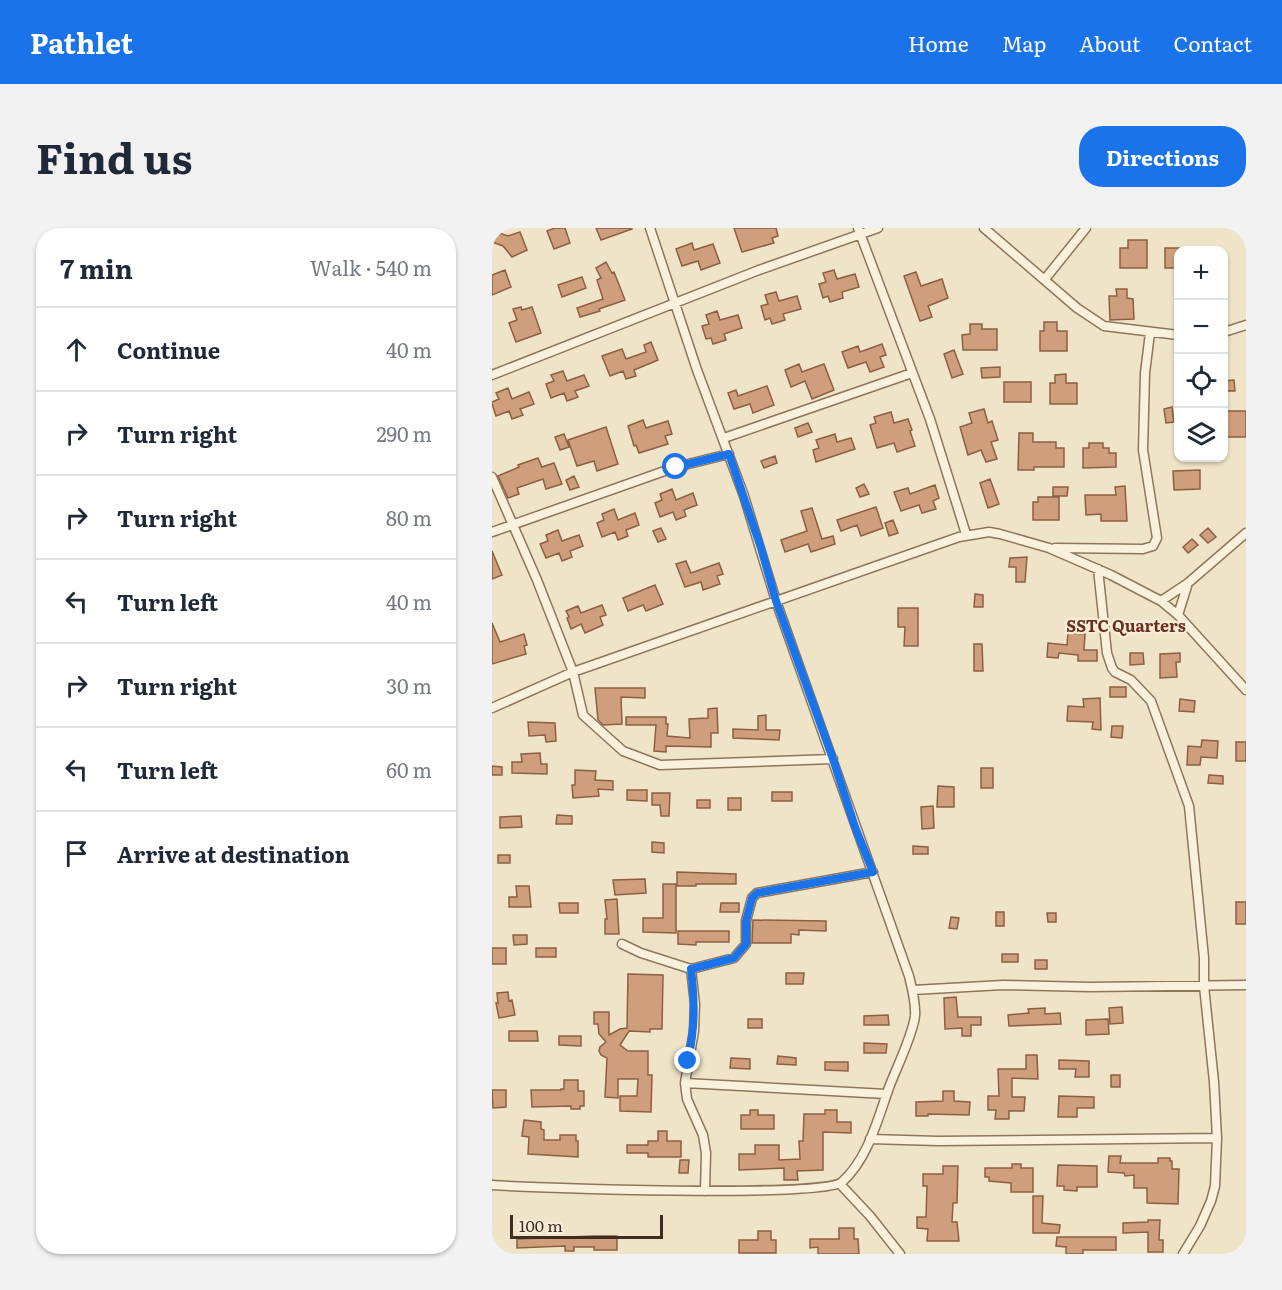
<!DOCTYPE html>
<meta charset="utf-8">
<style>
:root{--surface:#fff;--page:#f2f2f3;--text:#1f2937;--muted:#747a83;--line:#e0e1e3;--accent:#1a73e8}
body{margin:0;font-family:Literata,serif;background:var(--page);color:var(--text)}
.controls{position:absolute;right:18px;top:18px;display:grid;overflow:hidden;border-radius:12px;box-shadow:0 2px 4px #0004}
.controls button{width:54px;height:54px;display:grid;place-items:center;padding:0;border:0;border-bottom:2px solid var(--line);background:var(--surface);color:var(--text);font:30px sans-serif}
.scale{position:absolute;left:18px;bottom:15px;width:153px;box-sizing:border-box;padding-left:6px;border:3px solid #3d2e20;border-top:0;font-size:16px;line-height:21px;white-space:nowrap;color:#3d2e20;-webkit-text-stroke:4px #f7eed8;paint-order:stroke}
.stop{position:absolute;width:18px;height:18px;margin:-14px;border:4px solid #1a73e8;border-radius:50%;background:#fff}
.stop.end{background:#1a73e8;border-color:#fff;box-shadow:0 2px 6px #0008}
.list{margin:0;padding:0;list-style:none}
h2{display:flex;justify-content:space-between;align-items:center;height:78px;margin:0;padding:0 24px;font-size:26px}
h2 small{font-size:20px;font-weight:400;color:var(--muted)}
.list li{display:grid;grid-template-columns:39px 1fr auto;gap:18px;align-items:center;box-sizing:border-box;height:84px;padding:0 24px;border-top:2px solid var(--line)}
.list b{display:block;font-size:22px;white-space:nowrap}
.list em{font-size:20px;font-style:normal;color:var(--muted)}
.icon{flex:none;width:33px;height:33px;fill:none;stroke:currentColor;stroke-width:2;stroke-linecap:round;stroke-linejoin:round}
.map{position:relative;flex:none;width:754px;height:1026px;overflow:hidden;border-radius:24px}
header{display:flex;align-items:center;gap:36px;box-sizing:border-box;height:84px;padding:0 30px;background:var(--accent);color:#fff}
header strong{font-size:28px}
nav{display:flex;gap:33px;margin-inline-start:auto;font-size:21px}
.intro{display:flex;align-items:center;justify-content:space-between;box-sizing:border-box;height:144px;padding:0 36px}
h1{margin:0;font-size:42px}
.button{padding:15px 27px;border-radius:24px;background:var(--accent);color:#fff;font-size:21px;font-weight:700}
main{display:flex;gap:36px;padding:0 36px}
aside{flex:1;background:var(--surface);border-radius:24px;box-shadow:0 2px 4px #0004}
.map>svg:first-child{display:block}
.building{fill:#cf9f7d;stroke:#8d5f41;stroke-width:1.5}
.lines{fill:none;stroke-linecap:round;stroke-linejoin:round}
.minor-casing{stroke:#8d765c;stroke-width:11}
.minor{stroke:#faf1dc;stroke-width:8}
.route{stroke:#1a73e8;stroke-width:8}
.labels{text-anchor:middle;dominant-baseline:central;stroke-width:4.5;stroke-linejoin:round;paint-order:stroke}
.neighbourhood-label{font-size:16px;font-weight:bold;fill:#6b2e1e;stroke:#f7eed8}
</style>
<header>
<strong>Pathlet</strong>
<nav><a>Home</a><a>Map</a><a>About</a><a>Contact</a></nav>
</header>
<div class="intro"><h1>Find us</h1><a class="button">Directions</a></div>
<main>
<aside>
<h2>7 min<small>Walk · 540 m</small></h2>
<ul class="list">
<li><svg class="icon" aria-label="ahead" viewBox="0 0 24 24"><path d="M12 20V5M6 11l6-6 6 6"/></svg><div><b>Continue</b></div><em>40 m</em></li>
<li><svg class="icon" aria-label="right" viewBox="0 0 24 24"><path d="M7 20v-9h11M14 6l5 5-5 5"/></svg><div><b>Turn right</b></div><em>290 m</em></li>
<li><svg class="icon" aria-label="right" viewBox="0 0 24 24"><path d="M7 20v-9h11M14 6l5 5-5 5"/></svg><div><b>Turn right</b></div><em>80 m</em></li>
<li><svg class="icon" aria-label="left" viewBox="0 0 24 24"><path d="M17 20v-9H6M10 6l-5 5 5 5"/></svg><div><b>Turn left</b></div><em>40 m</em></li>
<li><svg class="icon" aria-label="right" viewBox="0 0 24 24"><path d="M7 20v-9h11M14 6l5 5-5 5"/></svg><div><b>Turn right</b></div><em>30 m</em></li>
<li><svg class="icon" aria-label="left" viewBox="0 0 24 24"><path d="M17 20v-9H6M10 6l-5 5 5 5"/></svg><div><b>Turn left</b></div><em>60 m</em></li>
<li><svg class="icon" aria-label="arrive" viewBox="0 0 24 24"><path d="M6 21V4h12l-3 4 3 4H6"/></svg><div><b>Arrive at destination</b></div></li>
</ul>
</aside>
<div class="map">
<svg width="754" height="1026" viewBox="0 0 754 1026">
<rect width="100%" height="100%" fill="#f0e4c8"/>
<path class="building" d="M63,0H73L78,15L62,21L55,3Z
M104,0H140V1L109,12Z
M242,0H284L286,8L280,10L282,15L250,24Z
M4,4L16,8L28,4L35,22L20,29L11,18L0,14Z
M636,12H655V40H628V20H636Z
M200,15L202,22L221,16L228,35L209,42L206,33L190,38L184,21Z
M673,20H687V40H673Z
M114,34L120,45L122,44L133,72L107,81L108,83L88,89L85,80L111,71L105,52L109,50L104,40Z
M13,42L19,59L0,67V47Z
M342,42L345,51L363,46L367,59L350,64L351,70L338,74L336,68L331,70L327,56L334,54L331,45Z
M424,44L429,58L450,51L456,70L436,78L440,89L428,93L412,48Z
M90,49L94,60L70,69L66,57Z
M624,61H635V70L641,71L642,91L618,92L617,68H625Z
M284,64L287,73L305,68L309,81L291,86L293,92L280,96L278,90L273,92L269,78L276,76L273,67Z
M29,79L30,82L40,79L49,105L24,114L17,95L25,92L21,81Z
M225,83L228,92L246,87L250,100L232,106L234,112L221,116L219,110L214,111L210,98L217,96L214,87Z
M552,94H565V103H575V123H548V103H552Z
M478,96H490V101H505V122H471L470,107L478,106Z
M159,114L166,132L142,142L144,148L134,151L131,143L118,148L110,128L130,121L134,131L154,124L152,117Z
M390,116L394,127L388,129L392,139L378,144L374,134L356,140L350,124L366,118L368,124Z
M462,122L471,146L460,150L452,126Z
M307,136L310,144L332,136L342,162L320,171L313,153L299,159L293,142Z
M508,139V149L490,150L489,140Z
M71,143L75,153L92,147L97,158L83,163L86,169L75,173L72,165L59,170L54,156L62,153L59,147Z
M574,146V155H585V176H558V155H563V147Z
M742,152L743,163H732V153Z
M512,154H539V174H512Z
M275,158L282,177L261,185L258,176L242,181L236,165L244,162L246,168Z
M16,160L20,171L37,164L42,176L28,181L31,187L20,191L17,183L4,188L0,176V174L7,171L4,165Z
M680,179L682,194L674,195L672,181Z
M492,181L496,195L500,193L506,212L499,214L505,231L494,234L489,222L476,227L468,199L480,195L477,185Z
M735,183H754V209H735Z
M399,184L402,195L416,191L420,202L418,203L423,218L405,224L402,215L385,220L378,197L384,195L382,189Z
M151,192L154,200L176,193L180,206L173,208L176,216L147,225L144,217L142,218L136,198Z
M316,195L320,204L306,209L303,200Z
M114,199L126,236L105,243L102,233L85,238L76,212Z
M527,205H541V214H564V220H572V239H542V242H526Z
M72,206L77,219L68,222L63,209Z
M343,206L345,214L359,210L363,221L324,234L321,222L327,220L324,212Z
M597,215H611V220H617V225H624V239L591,240V220H597Z
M283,228L285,235L272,240L269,233Z
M46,230L50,239L62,235L70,256L54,261L51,251L25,260L27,266L16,270L6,248L27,239L26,237Z
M708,242V261L682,262L681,243Z
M82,248L87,259L78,262L74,252Z
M498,251L507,276L496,280L488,255Z
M372,256L377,266L368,269L364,260Z
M443,257L447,270L441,273L444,281L430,285L427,277L409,283L402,264L416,260L418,266Z
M633,258L635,293H609V286L594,287L593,267H624L623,259Z
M561,259H576L575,268H561Z
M180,261L184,272L201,265L205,277L192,282L194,288L184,292L181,284L168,289L163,275L170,272L168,266Z
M546,269H567V292H541V274H546Z
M384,279L391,300L369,308L365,297L349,303L345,292Z
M320,280L330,311L341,308L343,316L319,324L316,316L293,324L289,312L315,303L309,283Z
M122,281L126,292L143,285L147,297L134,302L136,308L126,312L123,304L110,309L105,295L112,292L110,286Z
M401,292L406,305L397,308L393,295Z
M169,300L174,311L166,314L161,303Z
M716,300L724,309L716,315L708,307Z
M66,302L70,313L87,307L91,318L78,323L80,329L70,333L67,325L54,330L48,316L56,313L54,307Z
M700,311L706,317L696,325L691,319Z
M0,323L10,347L0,351Z
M535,329L533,354H524V339H517L518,330Z
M194,333L199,345L227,335L231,346L225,348L228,356L211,362L209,354L193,359L184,336Z
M163,357L171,376L154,383L151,377L136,383L131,370Z
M483,366L491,367V379H482Z
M110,377L114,387L108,389L111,397L93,405L89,396L79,401L75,390L77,389L74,383L86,378L89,385Z
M406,380H426V418H412L413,399H406Z
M0,395L8,414L32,406L35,417L32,418L34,426L0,436Z
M576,405L593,406L592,422H605V433H586V427L567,425L566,430L555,429L556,415L575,417Z
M482,416H490L491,443H482Z
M638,425H651L652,436L638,437Z
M688,425V434H684L685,449L668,450V426Z
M618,459H634V469H618Z
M103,460H153V470L129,469L130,496L111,497L106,492Z
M608,470L609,502L600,501L601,494L575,493L576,478L592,479L591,471Z
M688,471L703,473L702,484L687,483Z
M225,480L226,505H219V519L174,518V524L162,523L164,497H134V489H174V496H176L175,508L198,510L197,491L216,490V481Z
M274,487V502H288L287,512L241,510V501L266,502V488Z
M36,494L63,495L64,513L54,514L53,507L37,508Z
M620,498H631L630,510L619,509Z
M710,512L726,513L725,530L709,529L708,537H695L696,518L709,519Z
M744,514H754V533H744Z
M48,525L49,536H55V546L20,545V534H30L29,526Z
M0,538L10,539V547H0Z
M489,540H501V560H489Z
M83,542L104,543L103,552L121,553V562L106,561L107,568L81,570L80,557H83Z
M717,547L731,548V556L716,555Z
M446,558L462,559V579H445Z
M135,562H155V573L135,572Z
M280,564H300V573H280Z
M160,565H178L177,588H169L168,577H160Z
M236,570H249V582H236Z
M205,572H218V580H205Z
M441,578L442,600L430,601L429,579Z
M65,587L80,588V596H64Z
M29,588L30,599L8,600V589Z
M160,614L172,615V625L160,624Z
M421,618L436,619V626H421Z
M6,627H18V635H6Z
M185,644L244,646V656H204V658H185Z
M153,651L154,665L123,667L121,652Z
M171,656H184V705L151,704V690H171Z
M24,658H37L39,679H17V669H25Z
M125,671L127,706H113V691H115L113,672Z
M744,674H754V696H744Z
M67,675H86V685H68Z
M229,675H247V684H228Z
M504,684H512V698H504Z
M555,685H564V694H556Z
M459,689L467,690L465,701L457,700Z
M261,692L334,693V703L307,702V707L299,706V715H260Z
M186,703H237V714H204V717L186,716Z
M21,707H35V716L22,717Z
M0,720H14V736H0Z
M44,720H64V729H44Z
M510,726H526V734H510Z
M543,732H555V741H543Z
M294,745H312L311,756H294Z
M136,746L171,747L170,801H158V804L137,803L128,817L136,823H156V847H160L159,884L128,883V868H145L146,851H126V870L113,869L115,830L109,827L107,823L108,819L114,814L107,806L106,796H102V784H117V807L128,801L135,800Z
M16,764L17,773L20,772L23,787L7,790L4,775H6L5,765Z
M464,769L466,789H489V797H479V808H470V800L453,801L452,770Z
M630,779L631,795L618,796L617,780Z
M553,780V786L568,785L569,796L517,798L516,787L537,785L536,781Z
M396,787L397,797H372V788Z
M256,791H270V800H256Z
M616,791L617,806L594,807V792Z
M17,803H45L46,813H17Z
M67,808H89V818L67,817Z
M372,815L395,816L394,825H372Z
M534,827H545L546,851L520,850V869H533L532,883H517V891H503L504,882H496V868H507L506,841H534Z
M286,828L304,830V837L285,836Z
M239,830L258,831V841L238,840Z
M567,832L597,833V849H583L584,841H567Z
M333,834H356V843L333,842Z
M619,847H628V859H619Z
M72,852H86V863H92V878H88V881H79V878L40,879L39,862H69V861H72Z
M0,862H14V879L1,880Z
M451,863H462V873L478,874L477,887L436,886V888H424V874L451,873Z
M567,868L602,869V880H585V889H566Z
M258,882H266V887H282V901H249V887H258Z
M333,882H345V894H359V905L331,904V942L305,943L306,952H292V940L247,942V926H263V917H287V932L308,931L307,913H311L312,886H333Z
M32,892L49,894V901L52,902V912H68V907H84V913H86V929L36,926L37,909L30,908Z
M166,903H175V913H189V929H156V925H135V917H156V913H166Z
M617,928H629L628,935H666V930H678V933H680V941H687L686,976L655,975V960H642V947L633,948L632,945L616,944Z
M188,932H197L196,945H187Z
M520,936H529V940H541V964H519V955L497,953V949H493V940H520Z
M566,937L605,938V959H585V963L572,962V958H565Z
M451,938H466L465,975H461L460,994H465L467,1013H435L436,1001L425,1000V989H434L435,958H431V946H451Z
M541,968H551L550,995L568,997L567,1005H541Z
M656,992H668L667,1012H671V1024H656V1004L631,1005V995L656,994Z
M347,1000H362V1011H366L367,1026H326V1019L318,1020V1011H347Z
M266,1003H279V1012H284V1025H247V1012H266Z
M102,1008H125V1022H102V1019H82V1023H73V1018L25,1020V1011Z
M565,1009H624V1022H591V1026H574V1019L564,1018Z"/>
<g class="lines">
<g class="minor-casing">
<path id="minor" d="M366,0L438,191L474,306
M492,0L585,80L612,98L686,107
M553,51L594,0
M732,104L754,97
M0,147L267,42L386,0
M232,210L420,145
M0,249L45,352L81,444L91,487L131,523L168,537L341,531
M0,304L184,239L237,226
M563,320L651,321L661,318L665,310L651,222L653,145L658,105
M606,341L615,425L620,440L623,444L639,452L659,473L697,578L712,730V758L722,854L725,910L723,958L719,973L708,998L691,1026
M669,373L696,355L754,305
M686,387L696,355
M0,480L81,444L467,309L497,304L508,306L557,320L619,347L669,373L686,387L754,462
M130,716L149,725L199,741L203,776L202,803L193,855L195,871L211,907L214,925L213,963
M199,741L242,730L254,716V693L260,670L265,665L381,644
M421,762L511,757L598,759L754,757
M193,855L394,866
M378,911L446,913L725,910
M348,956L378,988L408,1026
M0,957C43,960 330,970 350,954C377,930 386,889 398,857C405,839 421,806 423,788C424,775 420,760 417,748L284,373L252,268L205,142L158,0"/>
</g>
<use href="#minor" class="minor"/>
</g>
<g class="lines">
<path class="route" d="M184,239L237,226L269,320L284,373L341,531L363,599L381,644L265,665L260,670L254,693V716L242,730L199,741C203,776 203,798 196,833"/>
</g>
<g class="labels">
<g class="neighbourhood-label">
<text x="634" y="397">SSTC Quarters</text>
</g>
</g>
</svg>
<div class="controls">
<button>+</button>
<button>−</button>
<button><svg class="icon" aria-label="locate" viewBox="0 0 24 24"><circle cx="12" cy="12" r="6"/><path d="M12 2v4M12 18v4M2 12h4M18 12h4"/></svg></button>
<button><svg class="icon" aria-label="layers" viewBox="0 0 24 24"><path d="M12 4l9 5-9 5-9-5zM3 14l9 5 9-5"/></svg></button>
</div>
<div class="scale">100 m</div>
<div class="stop" style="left:184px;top:239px"></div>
<div class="stop end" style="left:196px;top:833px"></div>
</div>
</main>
